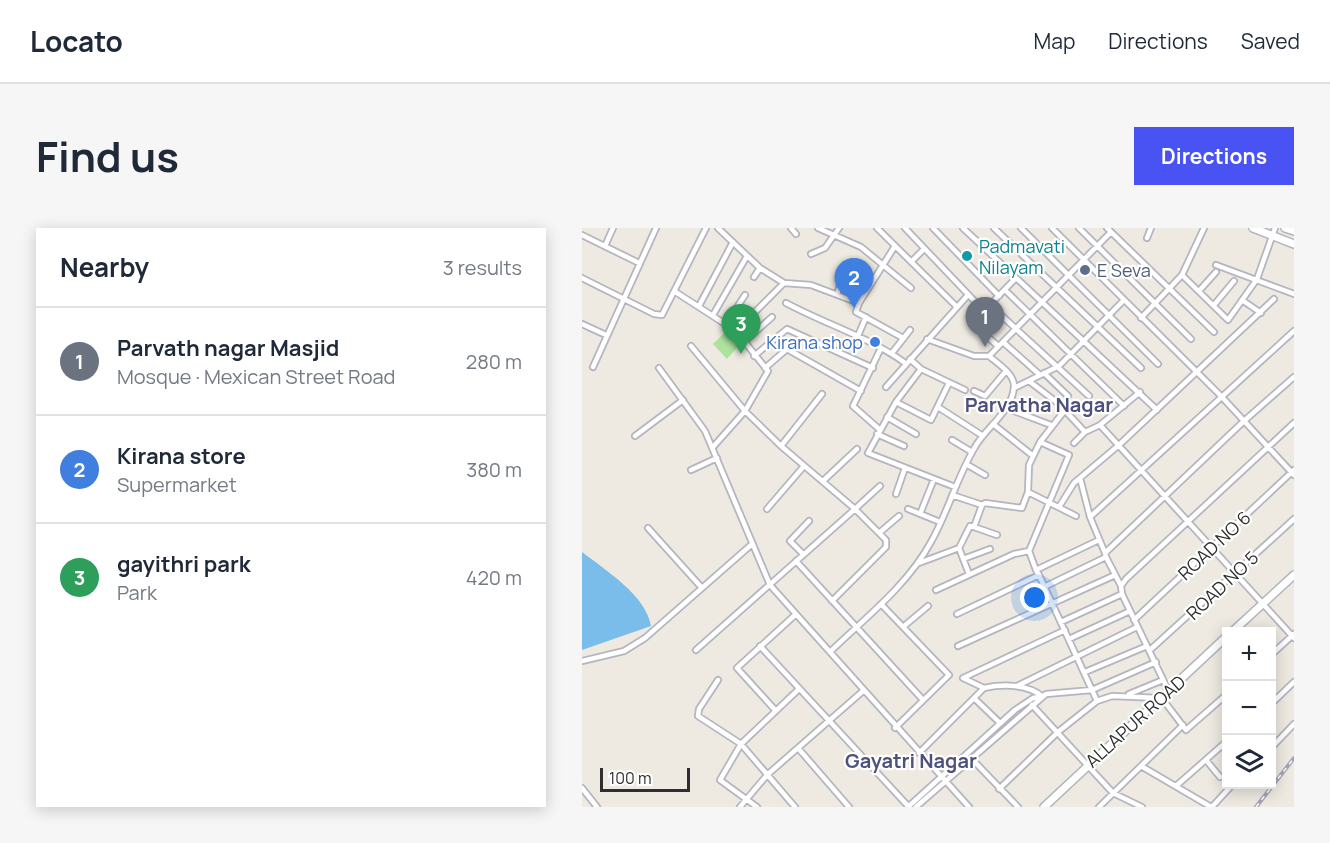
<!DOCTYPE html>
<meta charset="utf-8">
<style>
:root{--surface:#fff;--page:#f6f6f7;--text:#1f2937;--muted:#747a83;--line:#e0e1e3;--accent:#4952f3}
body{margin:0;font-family:Manrope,sans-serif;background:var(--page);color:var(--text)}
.controls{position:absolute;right:18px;bottom:18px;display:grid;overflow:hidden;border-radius:0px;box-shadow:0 3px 15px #0003}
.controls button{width:54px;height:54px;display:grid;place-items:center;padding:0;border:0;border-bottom:2px solid var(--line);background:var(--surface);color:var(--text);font:30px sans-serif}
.scale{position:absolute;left:18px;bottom:15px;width:90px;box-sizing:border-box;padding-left:6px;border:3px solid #2e2e2e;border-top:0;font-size:16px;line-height:21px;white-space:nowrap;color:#2e2e2e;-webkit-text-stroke:4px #fff;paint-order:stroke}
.you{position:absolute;left:453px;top:370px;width:21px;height:21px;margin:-15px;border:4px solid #fff;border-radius:50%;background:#1a73e8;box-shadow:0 0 0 9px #1a73e833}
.badge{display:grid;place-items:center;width:39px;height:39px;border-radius:50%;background:var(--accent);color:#fff;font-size:20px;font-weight:700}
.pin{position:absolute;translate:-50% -50px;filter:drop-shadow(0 2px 3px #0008)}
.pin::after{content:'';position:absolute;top:32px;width:21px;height:18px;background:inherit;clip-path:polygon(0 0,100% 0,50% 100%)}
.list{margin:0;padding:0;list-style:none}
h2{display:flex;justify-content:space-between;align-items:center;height:78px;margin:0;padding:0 24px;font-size:26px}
h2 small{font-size:20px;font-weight:400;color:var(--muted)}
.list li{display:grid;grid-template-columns:39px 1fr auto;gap:18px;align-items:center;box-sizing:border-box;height:108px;padding:0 24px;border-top:2px solid var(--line)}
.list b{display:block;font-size:22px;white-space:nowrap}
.list p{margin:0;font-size:20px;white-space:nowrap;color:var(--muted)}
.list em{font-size:20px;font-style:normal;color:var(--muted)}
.icon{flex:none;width:33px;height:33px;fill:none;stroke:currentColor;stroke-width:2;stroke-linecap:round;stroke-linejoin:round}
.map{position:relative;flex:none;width:712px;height:579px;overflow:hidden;border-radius:0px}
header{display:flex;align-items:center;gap:36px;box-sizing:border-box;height:84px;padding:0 30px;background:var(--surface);border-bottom:2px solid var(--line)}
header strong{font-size:28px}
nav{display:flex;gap:33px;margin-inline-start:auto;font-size:21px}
.intro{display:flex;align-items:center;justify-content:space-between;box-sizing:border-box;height:144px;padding:0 36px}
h1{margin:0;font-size:42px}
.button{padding:15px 27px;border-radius:0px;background:var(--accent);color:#fff;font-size:21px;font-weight:700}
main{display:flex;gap:36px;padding:0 36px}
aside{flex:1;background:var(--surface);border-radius:0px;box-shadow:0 3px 15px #0003}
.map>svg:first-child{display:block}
.green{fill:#aee2a0}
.water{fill:#7abdea}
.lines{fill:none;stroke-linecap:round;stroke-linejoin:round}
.minor-casing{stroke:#b4b5c0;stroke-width:8}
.secondary-casing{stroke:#b4b5c0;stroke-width:10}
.minor{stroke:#fff;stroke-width:4.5}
.secondary{stroke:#fff;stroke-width:7}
.rail-casing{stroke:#a3a4b7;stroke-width:4}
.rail{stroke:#fff;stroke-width:1.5;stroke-dasharray:4.5;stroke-linecap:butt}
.culture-dot{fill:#0f9aa8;stroke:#fff;stroke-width:2}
.service-dot{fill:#5c6f8a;stroke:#fff;stroke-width:2}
.shop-dot{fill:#3f7fe0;stroke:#fff;stroke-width:2}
.labels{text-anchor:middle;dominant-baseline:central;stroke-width:4.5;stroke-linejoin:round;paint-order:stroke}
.culture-label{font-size:18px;fill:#0d838f;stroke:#fff;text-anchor:start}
.service-label{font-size:18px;fill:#4e5e75;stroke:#fff;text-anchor:start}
.shop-label{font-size:18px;fill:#366cbe;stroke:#fff;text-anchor:end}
.street-label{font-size:18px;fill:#2e2e2e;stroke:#fff}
.neighbourhood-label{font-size:20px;font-weight:bold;fill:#4f517d;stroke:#fff}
</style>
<header>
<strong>Locato</strong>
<nav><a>Map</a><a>Directions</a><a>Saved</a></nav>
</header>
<div class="intro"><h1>Find us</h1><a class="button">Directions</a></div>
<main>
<aside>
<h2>Nearby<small>3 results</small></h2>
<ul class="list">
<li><span class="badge" style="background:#6b7280">1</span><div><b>Parvath nagar Masjid</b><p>Mosque · Mexican Street Road</p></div><em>280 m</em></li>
<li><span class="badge" style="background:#3f7fe0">2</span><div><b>Kirana store</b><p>Supermarket</p></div><em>380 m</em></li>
<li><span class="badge" style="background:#2e9e5b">3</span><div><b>gayithri park</b><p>Park</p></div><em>420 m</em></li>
</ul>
</aside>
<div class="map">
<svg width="712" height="579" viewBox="0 0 712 579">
<rect width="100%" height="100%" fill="#eeeae1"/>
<path class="green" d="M144,103L157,117L145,131L131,116Z"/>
<path class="water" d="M0,324C23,342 64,367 69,398L0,422Z"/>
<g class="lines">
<g class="minor-casing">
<path id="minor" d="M136,0L178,40L202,55L229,57L277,75
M209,0L214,6
M236,0L279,19L329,60
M295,0L375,79
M323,0L401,82
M351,0L417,68
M381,0L575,182
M412,0L559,140
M439,0L576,136
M470,0L639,168L712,247
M497,0L609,111
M525,0L632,104
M0,7L57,35
M565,10L569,0
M23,18L31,0
M313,18L277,75L274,84L321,110
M229,26L243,20L257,0
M329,34L342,21
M634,37L712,66
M600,47L622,0
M172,49L178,40
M0,50L72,86L80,87L124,0
M423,62L542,178
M92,63L154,103L186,143L163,183L131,219
M617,63L634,44
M255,66L261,49
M660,72L679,85
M204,75C241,95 291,111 323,135
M407,76L507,168
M632,77L652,53
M117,78L151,14
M131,87L165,28
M559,90L600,47L646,92L675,51L693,0
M0,96L24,107
M144,96L163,67
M154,103L202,55
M275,110L284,89
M345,111L392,128H407
M162,114L190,89
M421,114L458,147
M109,118L163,183L199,218L273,281L114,422
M416,118L390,95L434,50
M310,125L328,102
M172,128L205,101L291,140
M328,131L339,141L383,162
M11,139L74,0
M77,140L123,203L188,357L248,424
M183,140L205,121L279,163
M339,141L314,174L286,225L373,259
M462,145L486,168
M447,153L477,176L503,204L518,197L712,410
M304,159L386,67
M432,160L477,138L541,73
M392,163L403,168L424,143
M314,174L349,192L367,155
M356,179L401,208
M424,180L469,197
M305,189L334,206
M411,196L450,227
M518,197L558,164
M297,201L271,178L299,120
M295,206L322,218
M53,208L101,172
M370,212L390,224
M492,215L503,204
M199,218L240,166
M384,236L403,247
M109,242L135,230
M498,250L508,289L523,325
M241,253L275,221
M446,264L494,288
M314,266L323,240
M370,267L400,277L403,275L440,280L446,264L447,237L458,214
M477,279L492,255L537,217L692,71
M185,281L222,238
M326,281L358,294
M338,286L352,251
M508,289L712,103
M392,299L415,307
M66,300L120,360
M297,305L317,288
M377,320L387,346
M221,326L208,313L227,293
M524,329L539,358
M381,331L408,321
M214,333L341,472
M337,335L377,320L388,298L392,299L400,277
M454,342L447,323L487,227L458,214L483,182
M462,359L524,329L523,325L662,193L712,149
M354,362L432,326L447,323
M540,366L586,462
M250,373L304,319V312L273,281L298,258
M299,376L367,447L313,500
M375,386L457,347L454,342L517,312
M552,392L712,242
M479,394L540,366L539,358L544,351L712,195
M321,399L346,378
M487,411L548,383
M178,418L326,578
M376,418L531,348
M568,422L712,291
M690,426L712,406
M0,433L42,423L63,410L169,317
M503,444L565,418
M136,452L117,481L116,488L159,516L213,579
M435,458L555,399
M402,460L381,450L483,402
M547,466L581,452
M579,469L604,502L644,467
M393,471L418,495
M515,473L530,468L578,470
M690,475L712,454
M450,477L531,565L560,579
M194,483L155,440L213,387
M690,519L712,496
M216,520L267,579
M337,525L402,460C421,456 445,456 460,468
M389,530L436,579
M624,532L638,549
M559,538L629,579
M594,558L644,514
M0,560L15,579
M417,561L476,504L515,473L457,347
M158,579L185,547L281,463
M175,579L138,552L159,516L217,461
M326,579L433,482L451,470L458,469
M334,579L464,466L510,462L574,434
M387,579L248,424C283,390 325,358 349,314C366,284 375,249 393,219C404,199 430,184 432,159C433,146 415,135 407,128L529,4
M517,579L601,497
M630,579L651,556"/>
</g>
<g class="secondary-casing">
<path id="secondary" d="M671,0L712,16
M703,0L712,3
M650,404L712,347
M462,579L644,409"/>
</g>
<use href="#minor" class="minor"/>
<use href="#secondary" class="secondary"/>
<g class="rail-casing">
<path id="rail" d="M674,579L712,530"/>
</g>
<use href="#rail" class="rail"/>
</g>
<circle class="culture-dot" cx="385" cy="28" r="6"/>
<circle class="service-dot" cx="503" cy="42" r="6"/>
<circle class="shop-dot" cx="293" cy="114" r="6"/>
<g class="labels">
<g class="culture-label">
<text x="397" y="18">Padmavati<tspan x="397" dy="21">Nilayam</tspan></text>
</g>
<g class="service-label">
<text x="515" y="42">E Seva</text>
</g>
<g class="shop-label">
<text x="281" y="114">Kirana shop</text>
</g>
<g class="street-label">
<text transform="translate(632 317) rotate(-43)">ROAD NO 6</text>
<text transform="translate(640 357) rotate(-43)">ROAD NO 5</text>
<text transform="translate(553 493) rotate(-42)">ALLAPUR ROAD</text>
</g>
<g class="neighbourhood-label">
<text x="457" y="176">Parvatha Nagar</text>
<text x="329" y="532">Gayatri Nagar</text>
</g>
</g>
</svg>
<div class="controls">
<button>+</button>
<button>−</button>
<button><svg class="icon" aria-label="layers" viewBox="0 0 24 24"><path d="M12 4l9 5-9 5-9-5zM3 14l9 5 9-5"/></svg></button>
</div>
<div class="scale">100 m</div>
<div class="you"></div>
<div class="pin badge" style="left:403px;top:119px;background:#6b7280">1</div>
<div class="pin badge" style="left:272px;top:80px;background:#3f7fe0">2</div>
<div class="pin badge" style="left:159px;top:126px;background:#2e9e5b">3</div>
</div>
</main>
